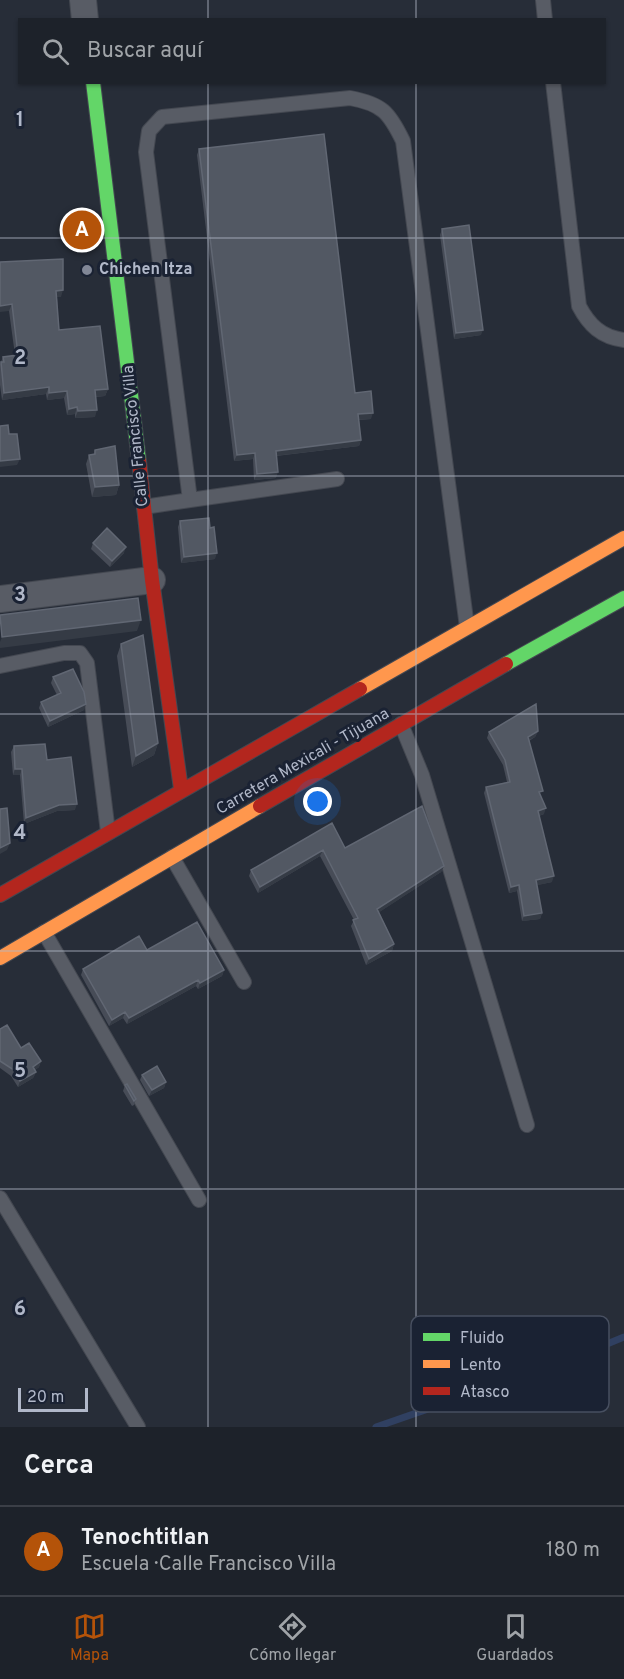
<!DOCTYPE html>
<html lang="es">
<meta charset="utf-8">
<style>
:root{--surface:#1d222a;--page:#252a32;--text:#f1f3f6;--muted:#a0a4a8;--line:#3b3f47;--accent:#b45309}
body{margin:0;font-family:Overpass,sans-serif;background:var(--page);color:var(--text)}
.scale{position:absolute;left:18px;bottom:15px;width:70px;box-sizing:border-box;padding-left:6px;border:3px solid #b1b8c9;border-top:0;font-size:16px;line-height:21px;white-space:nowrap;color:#b1b8c9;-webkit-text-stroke:4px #1a2233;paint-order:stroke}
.you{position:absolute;left:318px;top:802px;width:21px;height:21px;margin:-15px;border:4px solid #fff;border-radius:50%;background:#1a73e8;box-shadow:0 0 0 9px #1a73e833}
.badge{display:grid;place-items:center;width:39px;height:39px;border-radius:50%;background:var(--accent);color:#fff;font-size:20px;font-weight:700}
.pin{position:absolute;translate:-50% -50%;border:3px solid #fff;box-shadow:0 2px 6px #0006}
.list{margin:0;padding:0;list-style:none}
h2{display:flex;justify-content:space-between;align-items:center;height:78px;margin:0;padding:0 24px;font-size:26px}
h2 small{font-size:20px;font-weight:400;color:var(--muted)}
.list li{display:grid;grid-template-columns:39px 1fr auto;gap:18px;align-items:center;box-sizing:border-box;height:90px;padding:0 24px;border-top:2px solid var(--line)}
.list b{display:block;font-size:22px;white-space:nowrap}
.list p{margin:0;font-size:20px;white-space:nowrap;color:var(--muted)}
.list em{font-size:20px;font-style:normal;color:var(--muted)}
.icon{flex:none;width:33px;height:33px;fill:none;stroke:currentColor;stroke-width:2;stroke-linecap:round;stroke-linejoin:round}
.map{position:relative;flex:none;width:624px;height:1427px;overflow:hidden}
.search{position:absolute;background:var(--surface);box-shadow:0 2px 4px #0004;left:18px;right:18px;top:18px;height:66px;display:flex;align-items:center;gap:15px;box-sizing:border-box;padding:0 21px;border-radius:0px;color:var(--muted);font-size:22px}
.sheet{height:168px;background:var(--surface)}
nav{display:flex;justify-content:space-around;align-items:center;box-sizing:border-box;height:84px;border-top:2px solid var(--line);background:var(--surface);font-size:16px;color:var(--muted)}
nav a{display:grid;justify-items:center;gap:3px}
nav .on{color:var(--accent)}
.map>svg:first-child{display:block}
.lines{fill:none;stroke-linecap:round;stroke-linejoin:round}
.stream{stroke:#304061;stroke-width:7}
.lane-casing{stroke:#444851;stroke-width:16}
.street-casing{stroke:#444851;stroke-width:28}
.fast-casing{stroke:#444851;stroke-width:16}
.slow-casing{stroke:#444851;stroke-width:16}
.jam-casing{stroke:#444851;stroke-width:16}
.lane{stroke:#585c65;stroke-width:14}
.street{stroke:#585c65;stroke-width:26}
.fast{stroke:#63d668;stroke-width:14}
.slow{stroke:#ff974d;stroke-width:14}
.jam{stroke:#b3261e;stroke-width:14}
.wall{fill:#474c57}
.shaded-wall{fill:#353b45}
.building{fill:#525863;stroke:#616773;stroke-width:1.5}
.grid{fill:none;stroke:#b1b8c9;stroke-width:1.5;stroke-opacity:0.55}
.poi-dot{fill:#818796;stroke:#1a2233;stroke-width:2}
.labels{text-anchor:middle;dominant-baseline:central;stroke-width:6;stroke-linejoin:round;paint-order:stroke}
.poi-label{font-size:16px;font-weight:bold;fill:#b1b8c9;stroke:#1a2233;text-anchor:start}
.street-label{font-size:16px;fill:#b1b8c9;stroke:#1a2233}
.key{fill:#1a2233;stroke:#474f60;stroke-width:1.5}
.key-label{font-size:16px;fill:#b1b8c9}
.grid-label{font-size:20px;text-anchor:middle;font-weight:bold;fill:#b1b8c9;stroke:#1a2233;stroke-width:6;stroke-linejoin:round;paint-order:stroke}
</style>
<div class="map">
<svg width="624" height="1427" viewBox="0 0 624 1427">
<rect width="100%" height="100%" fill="#272d38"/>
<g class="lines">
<path class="stream" d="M376,1427L566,1361L624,1337"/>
<g class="lane-casing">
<path id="lane" d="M543,0L545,20
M553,82L579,306C589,325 601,337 624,340
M190,500L337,479
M144,507L190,500L146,152L149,131L162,117L350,98C382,104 389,112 403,141L467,627
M0,666L64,653H80L87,663L108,832
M401,724L422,775L527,1125
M172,857L244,982
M44,932L199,1200
M0,1198L138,1427"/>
</g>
<g class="street-casing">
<path id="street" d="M83,0L85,20
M0,599L152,580"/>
</g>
<g class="fast-casing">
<path id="fast" d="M93,82L139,461
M506,664L624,598"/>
</g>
<g class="slow-casing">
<path id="slow" d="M360,689L624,538
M0,958L260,806"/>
</g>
<g class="jam-casing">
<path id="jam" d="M139,461L152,580L181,789
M260,806L506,664
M0,895L360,689"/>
</g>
<use href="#lane" class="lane"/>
<use href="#street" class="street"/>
<use href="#fast" class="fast"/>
<use href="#slow" class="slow"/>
<use href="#jam" class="jam"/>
</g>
<path class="wall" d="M199,149L371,419L359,420L361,440L359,446L276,456V478L254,480L253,459L234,461L197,155Z
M442,229L481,335L454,339L440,235Z
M0,262L61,297H57L59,330L108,389L105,396L96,397L95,417L75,418V414L67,415L64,398L47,400L46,394L2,400L0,385V364L3,357L15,355L9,311Z
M95,450L119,485L116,495L92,497L86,464L89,455L94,454Z
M180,521L215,559L181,563L178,527Z
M93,543L124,553L110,567L91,549Z
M121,644L158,743L154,755L132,767L117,656Z
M53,677L84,710L48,727L39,708L41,702L57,695L51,683Z
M538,731L535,737L529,741L544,814L539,816L552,882L537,885L542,913L540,919L522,921L517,891L509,893L484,793L486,787L507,782L503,765L487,738L489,732Z
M14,746L47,760L75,810L57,811L24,824L20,775H13L11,752Z
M332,823L345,848L444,866L441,872L379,912L394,944L392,951L366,965L351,926L354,920L320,856L258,893L249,876L251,870Z
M147,950L224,970L222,976L198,989L196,986L127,1024L123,1018L109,1026L81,975L83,969Z
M0,1029L21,1048L41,1061L39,1067L35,1070L36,1072L33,1078L18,1087L11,1076L0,1068Z
M142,1075L166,1082L164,1088L149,1096L140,1080Z
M125,1085L136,1099L134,1105L132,1106L123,1091Z"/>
<path class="shaded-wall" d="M63,290L61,297H54L56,291Z
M12,304L9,311L0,312V306Z
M483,330L481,335L454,339L456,333Z
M49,387L46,394L2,400L4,393Z
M108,389L105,396L93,397L95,390Z
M67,391L64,398L47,400L49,393Z
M77,407L75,414L67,415L69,409Z
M97,410L95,417L75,418L78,411Z
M373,413L371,419L356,420L358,414Z
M361,440L359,446L274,456L276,451Z
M255,453L253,459L234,461L237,455Z
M20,459L17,465L0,467V461Z
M278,472L276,478L254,480L257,474Z
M119,485L116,495L92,497L95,487Z
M126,547L124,553L110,567L112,561Z
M217,553L215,559L181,563L184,557Z
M141,620L137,631L0,648V642L2,637Z
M86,704L84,710L48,727L50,721Z
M538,731L535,737L525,742L528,737Z
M158,743L154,755L132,767L136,756Z
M15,769H22L20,775H13Z
M77,804L75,810L57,811L24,824L26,818L59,805Z
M546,808L544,814L536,817L538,811Z
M10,843L7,850L0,854V848Z
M323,850L320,856L258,893L260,887Z
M444,866L441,872L375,915L377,909Z
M554,876L552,882L534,886L536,880Z
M519,885L517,891L509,893L511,887Z
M542,913L540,919L522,921L524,916Z
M394,944L392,951L366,965L369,959Z
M224,970L222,976L198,989L200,983Z
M198,980L196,986L127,1024L129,1018Z
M125,1012L123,1018L109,1026L112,1020Z
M41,1061L39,1067L31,1073L33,1067Z
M36,1072L33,1078L18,1087L20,1081Z
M166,1082L164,1088L149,1096L152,1090Z"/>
<path class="building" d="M324,134L355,393L371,391L373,413L358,414L361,440L276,451L278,472L257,474L255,453L237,455L199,149Z
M469,225L483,330L456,333L442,229Z
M63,259V290L56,291L59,330L100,326L108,389L95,390L97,410L78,411L77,407L69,409L67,391L49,393V387L4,393L1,362H4L3,357L18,355L12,304L0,306V262Z
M8,425L9,434H17L20,459L0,461V426Z
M115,446L119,485L95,487L89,455L95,454V450Z
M209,518L210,528L214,527L217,553L184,557L180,521Z
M107,528L126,547L112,561L93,543Z
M138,598L141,620L2,637L0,615Z
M143,635L158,743L136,756L121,644Z
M73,669L84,692L86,704L50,721L41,702L61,693L53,677Z
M536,704L538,731L528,737L543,791L539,792L546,808L538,811L554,876L536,880L542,913L524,916L519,885L511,887L486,787L510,782L505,760L489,732Z
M45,744L47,760L71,757L77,804L59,805L26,818L22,769H15L14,746Z
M422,806L444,866L377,909L394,944L369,959L353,920L358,918L323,850L260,887L251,870L332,823L345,848Z
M7,808L10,843L0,848V809Z
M197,922L224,970L200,983L198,980L129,1018L125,1012L112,1020L83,969L139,936L147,950Z
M7,1025L21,1048L29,1043L41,1061L33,1067L36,1072L20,1081L14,1070L0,1061V1029Z
M157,1066L166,1082L152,1090L142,1075Z
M127,1084L136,1099L134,1101L125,1085Z"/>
<path class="grid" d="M208,0V20M416,0V20M208,82V1427M416,82V1427M0,238H624M0,476H624M0,714H624M0,951H624M0,1189H624"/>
<circle class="poi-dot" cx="87" cy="270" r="6"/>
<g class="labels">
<g class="poi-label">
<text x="99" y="270">Chichen Itza</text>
</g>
<g class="street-label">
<text transform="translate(136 436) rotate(-96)">Calle Francisco Villa</text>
<text transform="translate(303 762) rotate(-30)">Carretera Mexicali - Tijuana</text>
</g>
</g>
<rect x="411" y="1316" width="198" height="96" rx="9" class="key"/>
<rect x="423" y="1333" width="27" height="8" fill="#63d668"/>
<rect x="423" y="1360" width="27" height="8" fill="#ff974d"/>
<rect x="423" y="1387" width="27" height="8" fill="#b3261e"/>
<g class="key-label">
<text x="460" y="1343">Fluido</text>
<text x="460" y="1370">Lento</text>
<text x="460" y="1397">Atasco</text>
</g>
<g class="grid-label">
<text x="20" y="126">1</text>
<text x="20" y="364">2</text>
<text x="20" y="601">3</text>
<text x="20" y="839">4</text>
<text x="20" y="1077">5</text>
<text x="20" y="1315">6</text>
</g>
</svg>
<div class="scale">20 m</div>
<div class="you"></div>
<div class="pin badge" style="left:82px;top:230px">A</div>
<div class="search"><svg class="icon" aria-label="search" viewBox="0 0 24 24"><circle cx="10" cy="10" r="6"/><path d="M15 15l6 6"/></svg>Buscar aquí</div>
</div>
<section class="sheet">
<h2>Cerca<small></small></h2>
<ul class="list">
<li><span class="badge">A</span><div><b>Tenochtitlan</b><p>Escuela · Calle Francisco Villa</p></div><em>180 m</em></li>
</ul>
</section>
<nav>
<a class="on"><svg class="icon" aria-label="map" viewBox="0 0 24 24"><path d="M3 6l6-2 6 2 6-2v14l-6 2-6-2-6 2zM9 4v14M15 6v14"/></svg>Mapa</a>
<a><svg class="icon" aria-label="directions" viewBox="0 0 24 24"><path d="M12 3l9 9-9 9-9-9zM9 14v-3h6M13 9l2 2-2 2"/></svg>Cómo llegar</a>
<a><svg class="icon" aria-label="saved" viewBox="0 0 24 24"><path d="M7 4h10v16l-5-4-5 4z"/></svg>Guardados</a>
</nav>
